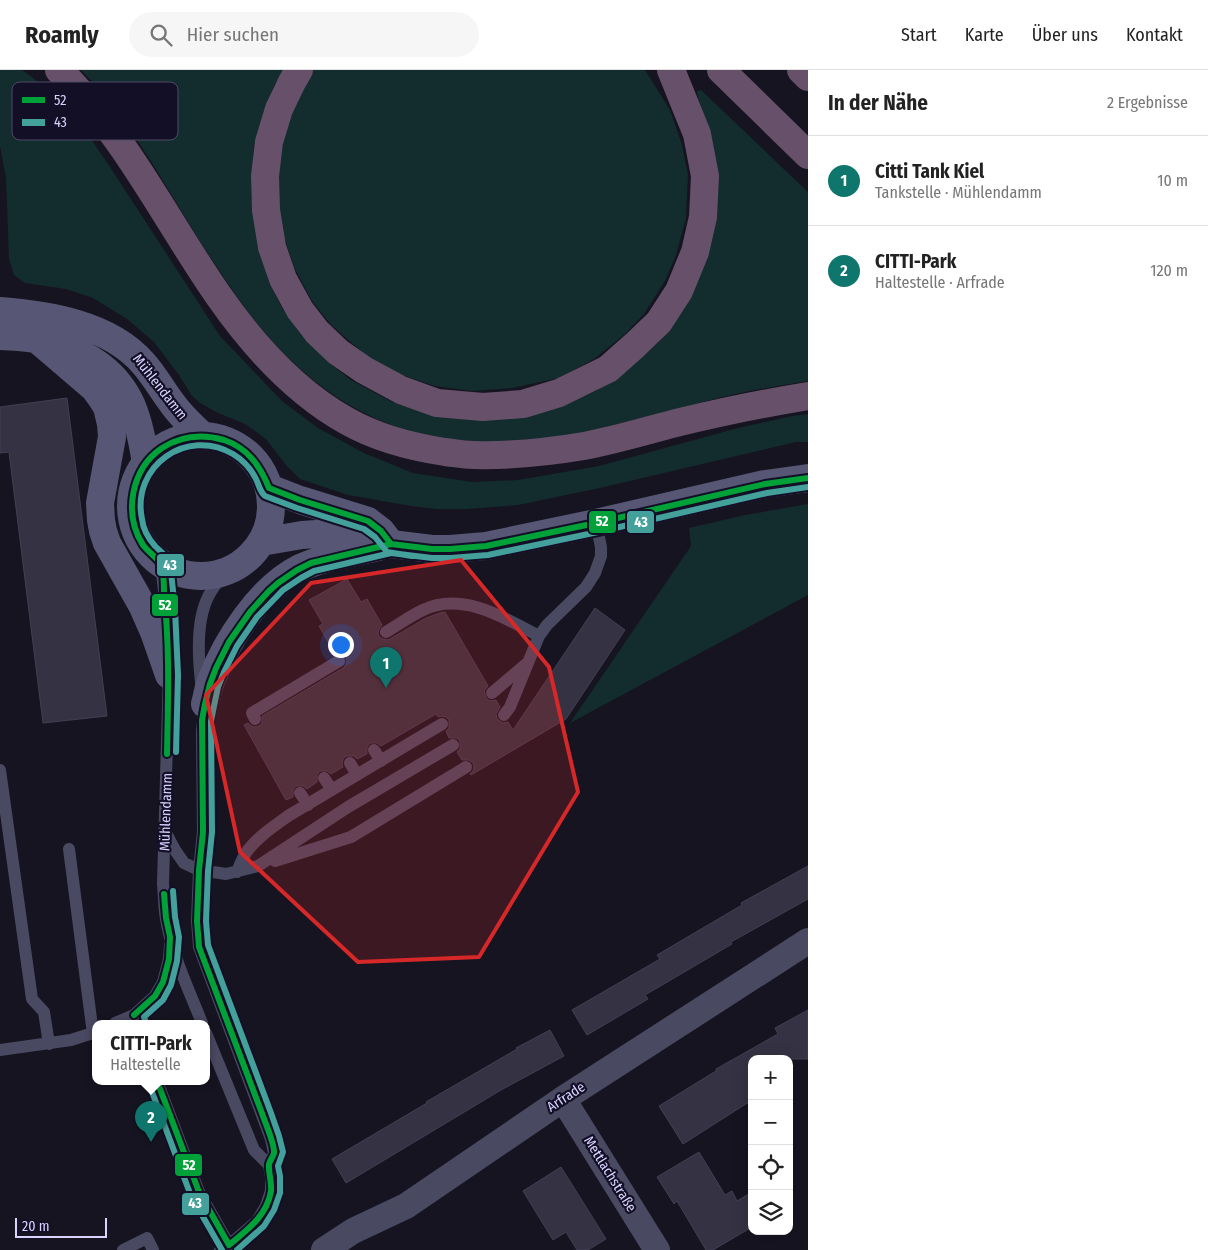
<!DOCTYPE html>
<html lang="de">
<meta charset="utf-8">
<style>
:root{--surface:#fff;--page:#f6f6f6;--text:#222;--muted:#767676;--line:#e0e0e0;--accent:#0f766e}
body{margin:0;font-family:"Fira Sans Condensed",sans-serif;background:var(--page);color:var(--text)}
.controls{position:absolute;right:15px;bottom:15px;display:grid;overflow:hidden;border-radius:10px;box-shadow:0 5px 20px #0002}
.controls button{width:45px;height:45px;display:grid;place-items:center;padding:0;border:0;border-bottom:1px solid var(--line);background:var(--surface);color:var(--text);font:25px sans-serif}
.scale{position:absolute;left:15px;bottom:12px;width:92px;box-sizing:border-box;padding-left:5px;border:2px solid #d9d4ff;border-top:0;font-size:14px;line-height:18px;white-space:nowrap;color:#d9d4ff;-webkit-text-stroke:4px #130f26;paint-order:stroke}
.you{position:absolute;left:340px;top:574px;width:18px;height:18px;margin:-12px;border:4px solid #fff;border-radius:50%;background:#1a73e8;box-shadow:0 0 0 8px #1a73e833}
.badge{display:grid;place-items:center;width:32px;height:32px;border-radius:50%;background:var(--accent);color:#fff;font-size:16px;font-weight:700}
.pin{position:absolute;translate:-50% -41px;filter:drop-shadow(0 1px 2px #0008)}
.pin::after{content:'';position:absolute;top:26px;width:18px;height:15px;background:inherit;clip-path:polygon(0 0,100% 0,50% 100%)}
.popup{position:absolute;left:92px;top:950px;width:118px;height:65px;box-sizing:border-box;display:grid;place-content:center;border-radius:10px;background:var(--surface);filter:drop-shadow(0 1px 4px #0005);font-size:16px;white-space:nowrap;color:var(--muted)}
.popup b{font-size:19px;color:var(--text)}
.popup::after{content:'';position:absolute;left:50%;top:100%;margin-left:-10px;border:10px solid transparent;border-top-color:var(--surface)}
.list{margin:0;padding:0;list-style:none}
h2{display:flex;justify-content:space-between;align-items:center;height:65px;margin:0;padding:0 20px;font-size:21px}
h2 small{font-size:16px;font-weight:400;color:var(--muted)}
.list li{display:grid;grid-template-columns:32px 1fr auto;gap:15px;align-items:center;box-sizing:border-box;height:90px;padding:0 20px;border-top:1px solid var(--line)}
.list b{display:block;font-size:19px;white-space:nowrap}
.list p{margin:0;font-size:16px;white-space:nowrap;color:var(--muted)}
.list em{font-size:16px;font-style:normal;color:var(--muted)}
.icon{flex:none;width:28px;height:28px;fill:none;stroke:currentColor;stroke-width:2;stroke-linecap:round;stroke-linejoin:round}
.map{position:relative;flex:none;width:808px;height:1180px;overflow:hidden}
header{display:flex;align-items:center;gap:30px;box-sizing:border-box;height:70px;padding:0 25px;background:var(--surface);border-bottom:1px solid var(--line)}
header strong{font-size:24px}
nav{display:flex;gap:28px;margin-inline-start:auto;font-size:18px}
.search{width:350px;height:45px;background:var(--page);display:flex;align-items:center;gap:12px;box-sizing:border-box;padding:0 18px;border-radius:28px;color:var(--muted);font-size:19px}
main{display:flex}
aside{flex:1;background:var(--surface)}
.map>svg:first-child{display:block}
.green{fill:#132c2d}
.building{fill:#343243;stroke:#433f54}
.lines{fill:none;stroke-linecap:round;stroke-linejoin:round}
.lane{stroke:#4a4962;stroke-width:12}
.street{stroke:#4a4962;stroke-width:26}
.secondary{stroke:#575674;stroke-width:28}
.highway{stroke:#67516a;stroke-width:28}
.bus-1-casing{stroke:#130f26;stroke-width:10}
.bus-2-casing{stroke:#130f26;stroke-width:10}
.bus-1{stroke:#00a138;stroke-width:6}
.bus-2{stroke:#44a09b;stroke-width:6}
.marked{fill:#d62828;fill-opacity:0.2;stroke:#d62828;stroke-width:4;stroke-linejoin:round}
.labels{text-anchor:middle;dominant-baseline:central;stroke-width:4.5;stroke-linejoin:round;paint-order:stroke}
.street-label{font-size:14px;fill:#d9d4ff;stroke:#130f26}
.key{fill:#130f26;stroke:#4e4a67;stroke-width:1}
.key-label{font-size:14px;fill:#d9d4ff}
.line-badge{stroke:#130f26;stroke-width:2}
.badge-label{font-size:14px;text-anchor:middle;font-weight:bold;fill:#fff}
</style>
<header>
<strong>Roamly</strong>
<div class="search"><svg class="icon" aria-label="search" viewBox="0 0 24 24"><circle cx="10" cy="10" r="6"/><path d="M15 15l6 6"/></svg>Hier suchen</div>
<nav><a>Start</a><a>Karte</a><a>Über uns</a><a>Kontakt</a></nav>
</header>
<main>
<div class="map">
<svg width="808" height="1180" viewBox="0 0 808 1180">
<rect width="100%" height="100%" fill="#161421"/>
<path class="green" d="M0,0H22L32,7L74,44L110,97L220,266L282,331L318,358L364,383L413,403L472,412L518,410L599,396L738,358L792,346L808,344V372H796L600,418L518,435L467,439H436L411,436L348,425L300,409L286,395L266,369L245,354L218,343L200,333L192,326L179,305L154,272L127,249L93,228L66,219L25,213L14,205L9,189L6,108L0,76Z
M81,0H284L274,16L264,41L254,75L251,113L253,144L261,187L270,215L281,236L299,262L328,292L351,310L392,332L424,342L563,335L596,321L634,293L658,273L687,227L709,66L697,24V21L701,20L808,122V311C775,316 742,322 710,330C678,339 645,347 613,355C600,358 587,362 573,364C532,371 484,375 442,368C354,354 288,299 238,228C230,216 222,205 215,194C171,129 137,56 81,0Z
M311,0H645L670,40L682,75L688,105L686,148L676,185L665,211L644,244L625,264L594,289L559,308L512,318L472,321L435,316L396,303L366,285L332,256L312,231L295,199L282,162L277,130L279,91L290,45Z
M808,434V525L570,653L691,476L689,458L745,445Z"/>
<path class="building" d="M67,328L107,646L43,653L9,382L0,383V337Z
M347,509L361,532L367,529L382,555L379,559L378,563L379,567L383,569L387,570L390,569L426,548L440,543L445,542L488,616L484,621L486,628L490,631L496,630L500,637L496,644L497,649L503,653L508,652L513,660L595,538L625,560L566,649L471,705L470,704L473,701L474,697L473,693L469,690H462L457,682L460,679V671L457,668H449L446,661L449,658V650L446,647L441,646L438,647L436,644L381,676L377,673H370L367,677V684L357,689L354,686H346L343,689L342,694L343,697L331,704L327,701H320L317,705V712L307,719L303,716H296L293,720V727L286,730L244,655L248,653L250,655L254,657L259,656L262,653V646L343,598L346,595L347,590L346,586L339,583L335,584L319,556L323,554L309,530Z
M808,796V829L731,872L732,874L645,925L648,929L587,965L572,940L660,889L657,885L742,835L741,833Z
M808,940V989H752V1030L683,1074L659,1036L716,1001V999L778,964L775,958Z
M550,960L564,986L501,1020L346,1113L332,1089L427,1033L426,1032L517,979L516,978Z
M699,1082L725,1125L732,1121L737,1131L752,1122V1157L713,1180H706L677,1131L674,1134L657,1107Z
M561,1097L606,1169L588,1180H577L566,1162L553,1170L523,1121Z"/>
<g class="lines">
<path class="lane" d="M161,494L166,539L168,576
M226,502C219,510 212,518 208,527C196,551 198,586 201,612C202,619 204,625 205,632C206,639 202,653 202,663L203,762L199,800L197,851L199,877L271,1069L274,1083L269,1095
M386,562C398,555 410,546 423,540C462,521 505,548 539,566
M169,601L163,814C164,825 164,838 166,849C172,885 189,920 202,953
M492,623L526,594
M504,645L510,637L539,566L547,555L586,517L595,503L601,486V477L596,453
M255,649L252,643L339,591
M374,680L381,691
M350,693L357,705
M0,700L32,929L44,942L49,974
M324,708L332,720
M300,723L308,735
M166,763L175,780L184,793L199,800L226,804L258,796L348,737L453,675
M69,779L93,964
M275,791L351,767L466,697
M237,802C240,794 243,786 248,780C259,766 274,756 288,746L442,654
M115,953L134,945L155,926L163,912L169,889L170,875
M206,963L254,1080L269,1095L271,1107V1121L266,1136L257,1151L229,1175L220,1180
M0,980L71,970L96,962
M157,1011L199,1122L229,1175
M123,1180L147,1168L153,1180"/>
<path class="street" d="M563,1029L657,1180
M324,1180L353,1161L406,1136L563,1029L808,871"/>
<path class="secondary" d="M0,241C49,245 109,254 143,293C154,305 162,320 172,333C181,346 192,356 203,366
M0,266C13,267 26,267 39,270C76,278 111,295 129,330C138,347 143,374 146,393
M38,270L94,318L102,329L107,337L111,354L112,367L100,433L101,450L103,461L107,473L143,537L154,562L169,605
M131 436a70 70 0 1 1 140 0a70 70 0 1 1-140 0Z
M269,418L300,430L368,451L381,461L391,474
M261,472L302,465L317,464H328L391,474L432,479H450L486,476L596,453L765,414L808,408
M205,634C207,626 208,619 211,611C226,571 260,518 300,498C324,487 352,483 378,477"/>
<path class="highway" d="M59,0C125,65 166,150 218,225C252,274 295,322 347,351C377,368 412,377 445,382C454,383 464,385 473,385C510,386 548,382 584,376C616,370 649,360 680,352C722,342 765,333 808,326
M299,0L292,12L279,39L269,72L265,106L266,140L272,177L283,209L300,240L317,262L338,282L364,300L401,320L437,333L483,337L523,334L559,323L608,299L635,275L659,252L679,221L695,182L703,147L705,106L697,64L671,0
M721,0L808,85
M801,0L808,7"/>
<g class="bus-1-casing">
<path id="bus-1" d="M167,684C168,631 170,578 164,525C164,518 164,501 161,495C159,489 148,482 143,475C123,444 131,399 162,378C181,366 203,364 224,370C248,378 260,396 269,418L300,430L368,451L381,461L391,474
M134,945L155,926L163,912L169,889L170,867L166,848L164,824
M157,1011L199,1122L229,1175
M229,1175C247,1160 267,1146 271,1121C272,1112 268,1102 269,1094C270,1090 273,1087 274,1083C275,1075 266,1055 263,1046L199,877L197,851L199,800L203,762L202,650L205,634L210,614L216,598L229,572L250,542L269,521L278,513L297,500L311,493L391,474L432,479H450L486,476L596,453L765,414L808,408"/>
</g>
<g class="bus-2-casing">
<path id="bus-2" d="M176,682L178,605L175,539L170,493C167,486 160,481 155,476C148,468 143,459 142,449C131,396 187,357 233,384C243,390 251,399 256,409C259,415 260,422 265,426L297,438L364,459L375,467L387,482L412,486
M145,950L144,947L163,930L171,915L177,891L179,867L175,847L173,821
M149,1014L191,1126L222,1180
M237,1180L264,1156L274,1140L280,1123V1106L278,1096L283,1082L279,1066L271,1043L208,875L206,851L208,801L212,762L211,651L214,636L218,617L224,602L237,576L257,547L283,520L301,508L314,501L391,483L432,488H451L488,485L598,462L767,423L808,417"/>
</g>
<use href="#bus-1" class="bus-1"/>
<use href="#bus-2" class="bus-2"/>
</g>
<path class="marked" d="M461,490L549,597L578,722L479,887L358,892L240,782L206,625L311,513Z"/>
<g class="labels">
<g class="street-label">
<text transform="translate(160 317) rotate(52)">Mühlendamm</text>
<text transform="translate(166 742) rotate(-88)">Mühlendamm</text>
<text transform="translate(566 1027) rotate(-33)">Arfrade</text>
<text transform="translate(610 1104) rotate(58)">Mettlachstraße</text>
</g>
</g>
<rect x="12" y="12" width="166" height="58" rx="8" class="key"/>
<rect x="22" y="27" width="23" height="6" fill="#00a138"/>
<rect x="22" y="49" width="23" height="7" fill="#44a09b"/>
<g class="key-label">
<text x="54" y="35">52</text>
<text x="54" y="57">43</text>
</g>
<g class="line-badge">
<rect x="588" y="440" width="29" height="24" rx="5" fill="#00a138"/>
<rect x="626" y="440" width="29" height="24" rx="5" fill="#44a09b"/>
<rect x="156" y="483" width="29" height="24" rx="5" fill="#44a09b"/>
<rect x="151" y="523" width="28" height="24" rx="5" fill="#00a138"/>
<rect x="174" y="1083" width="29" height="24" rx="5" fill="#00a138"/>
<rect x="181" y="1122" width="29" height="24" rx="5" fill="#44a09b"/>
</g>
<g class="badge-label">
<text x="602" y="456">52</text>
<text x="641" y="457">43</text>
<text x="170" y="500">43</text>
<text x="165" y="540">52</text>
<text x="189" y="1100">52</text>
<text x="195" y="1138">43</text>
</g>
</svg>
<div class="controls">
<button>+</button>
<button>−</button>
<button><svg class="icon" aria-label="locate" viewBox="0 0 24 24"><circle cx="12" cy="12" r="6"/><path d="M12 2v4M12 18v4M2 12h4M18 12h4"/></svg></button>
<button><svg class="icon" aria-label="layers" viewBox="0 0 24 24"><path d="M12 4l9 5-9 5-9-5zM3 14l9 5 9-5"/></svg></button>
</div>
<div class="scale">20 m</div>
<div class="you"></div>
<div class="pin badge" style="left:386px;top:618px">1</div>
<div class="pin badge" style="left:151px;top:1072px">2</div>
<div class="popup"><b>CITTI-Park</b>Haltestelle</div>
</div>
<aside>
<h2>In der Nähe<small>2 Ergebnisse</small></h2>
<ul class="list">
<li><span class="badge">1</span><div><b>Citti Tank Kiel</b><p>Tankstelle · Mühlendamm</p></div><em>10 m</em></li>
<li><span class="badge">2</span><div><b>CITTI-Park</b><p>Haltestelle · Arfrade</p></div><em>120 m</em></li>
</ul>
</aside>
</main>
